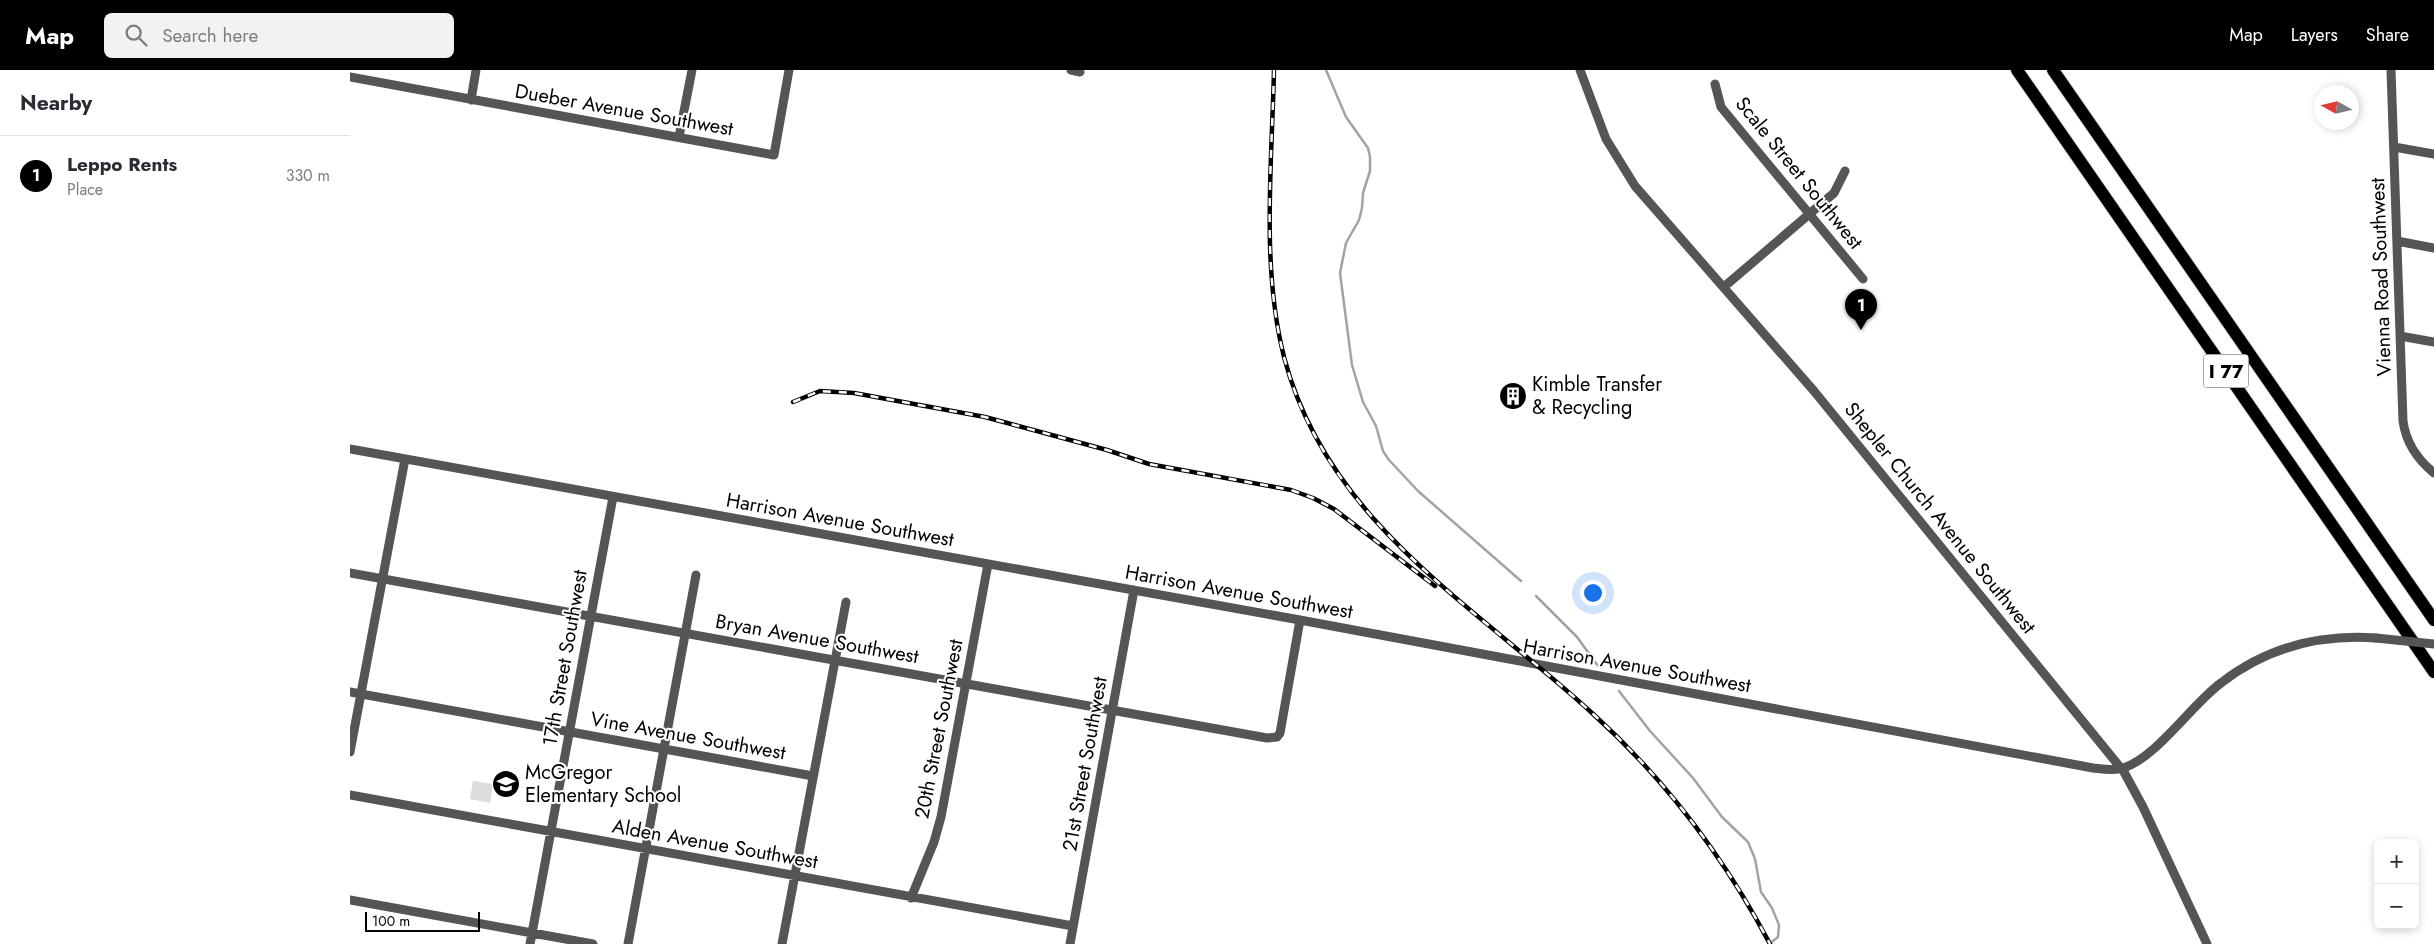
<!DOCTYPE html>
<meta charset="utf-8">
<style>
:root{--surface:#fff;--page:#f2f2f3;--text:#2b2b33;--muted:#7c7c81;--line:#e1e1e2;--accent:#000}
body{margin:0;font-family:Jost,sans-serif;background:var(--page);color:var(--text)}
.controls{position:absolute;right:15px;bottom:15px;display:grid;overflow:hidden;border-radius:8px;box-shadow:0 2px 8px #0003}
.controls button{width:45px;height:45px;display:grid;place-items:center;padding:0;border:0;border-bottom:1px solid var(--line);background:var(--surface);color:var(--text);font:25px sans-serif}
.compass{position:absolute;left:1964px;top:15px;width:45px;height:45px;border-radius:50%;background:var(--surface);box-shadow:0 2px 8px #0003;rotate:278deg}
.scale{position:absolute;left:15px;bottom:12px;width:115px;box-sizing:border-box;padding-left:5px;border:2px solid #000;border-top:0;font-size:14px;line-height:18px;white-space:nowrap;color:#000;-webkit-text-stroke:4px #fff;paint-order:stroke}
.you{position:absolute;left:1242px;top:522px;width:18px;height:18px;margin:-12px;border:4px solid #fff;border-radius:50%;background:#1a73e8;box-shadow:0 0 0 8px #1a73e833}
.badge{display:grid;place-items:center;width:32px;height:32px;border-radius:50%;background:var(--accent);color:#fff;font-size:16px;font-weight:700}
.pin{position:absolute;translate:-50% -41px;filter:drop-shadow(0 1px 2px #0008)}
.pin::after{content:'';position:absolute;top:26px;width:18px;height:15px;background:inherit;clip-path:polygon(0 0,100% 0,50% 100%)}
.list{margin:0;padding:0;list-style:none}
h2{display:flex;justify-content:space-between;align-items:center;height:65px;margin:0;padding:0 20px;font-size:21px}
h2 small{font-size:16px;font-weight:400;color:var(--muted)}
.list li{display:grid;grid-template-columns:32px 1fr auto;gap:15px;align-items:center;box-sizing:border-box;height:80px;padding:0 20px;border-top:1px solid var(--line)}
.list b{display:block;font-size:19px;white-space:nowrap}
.list p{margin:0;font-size:16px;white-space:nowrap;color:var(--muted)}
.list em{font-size:16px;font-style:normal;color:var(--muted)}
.icon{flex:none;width:28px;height:28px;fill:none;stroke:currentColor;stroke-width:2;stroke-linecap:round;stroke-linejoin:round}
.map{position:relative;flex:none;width:2084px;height:874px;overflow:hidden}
header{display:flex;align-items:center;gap:30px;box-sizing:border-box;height:70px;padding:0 25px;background:var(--accent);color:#fff}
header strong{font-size:24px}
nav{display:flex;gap:28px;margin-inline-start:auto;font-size:18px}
.search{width:350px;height:45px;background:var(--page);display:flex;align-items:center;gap:12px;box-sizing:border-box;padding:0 18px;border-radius:8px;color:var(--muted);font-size:19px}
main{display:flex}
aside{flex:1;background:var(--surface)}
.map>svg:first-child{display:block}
.green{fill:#dcdcdc}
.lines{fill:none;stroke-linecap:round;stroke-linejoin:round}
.stream{stroke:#a3a3a3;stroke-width:2.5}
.highway-casing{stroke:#dbdbdb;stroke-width:14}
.minor{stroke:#555;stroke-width:9}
.highway{stroke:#000;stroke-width:12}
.rail-casing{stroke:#000;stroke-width:4.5}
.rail{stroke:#fff;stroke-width:2.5;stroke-dasharray:8;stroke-linecap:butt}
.minor-bridge{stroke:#555;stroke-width:9}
.labels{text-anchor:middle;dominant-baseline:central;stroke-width:4;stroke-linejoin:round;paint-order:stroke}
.shield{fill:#fff;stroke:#4c4c4c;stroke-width:1}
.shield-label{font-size:19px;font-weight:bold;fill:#000}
.street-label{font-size:20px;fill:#000;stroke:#fff}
.poi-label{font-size:20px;fill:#000;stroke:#fff;text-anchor:start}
</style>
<header>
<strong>Map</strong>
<div class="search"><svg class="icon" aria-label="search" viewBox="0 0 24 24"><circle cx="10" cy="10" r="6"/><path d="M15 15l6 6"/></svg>Search here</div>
<nav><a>Map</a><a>Layers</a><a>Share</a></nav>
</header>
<main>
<aside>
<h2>Nearby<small></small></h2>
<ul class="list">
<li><span class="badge">1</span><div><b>Leppo Rents</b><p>Place</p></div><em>330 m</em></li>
</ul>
</aside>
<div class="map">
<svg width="2084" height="874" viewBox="0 0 2084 874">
<rect width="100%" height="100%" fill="#fff"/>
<path class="green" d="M123,711L143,714L140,733L120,729Z"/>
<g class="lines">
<path class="stream" d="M976,0L996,47L1018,78L1020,87V101L1013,123L1012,138L1009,150L996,173L990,203L1002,295L1013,332L1026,356L1033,381L1039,390L1068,421L1171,511
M1186,526L1227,567L1248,596
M1269,621L1300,661L1343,708L1372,747L1398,772L1405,789L1411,822L1422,838L1429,855L1428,867L1419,874"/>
<g class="highway-casing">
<path id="highway" d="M1667,0L2084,602
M1703,0L2084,550"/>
</g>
<path class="minor" d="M721,0L730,2
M1230,0L1256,69L1285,116L1464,321L1774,702L1793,737L1857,874
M2041,0L2053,351C2056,373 2068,390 2084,403
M0,7L424,85L439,0
M1365,14L1371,37L1513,209
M121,30L126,0
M329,67L342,0
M2044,77L2084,84
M2047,171L2084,178
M1375,216L1484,123L1495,101
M2050,266L2084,272
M0,379L950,550L1743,698C1753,699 1764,701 1773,698C1806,688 1842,634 1871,613C1916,578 1969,564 2026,568
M0,503L917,668L927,667L930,663L950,550
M0,622L463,706
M0,682L55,389
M0,725L723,856
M561,828L584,772L591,747L638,494
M0,830L243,874
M180,874L263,427
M278,874L346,505
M432,874L496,532
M720,874L784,520"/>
<use href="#highway" class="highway"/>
<g class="rail-casing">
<path id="rail" d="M924,0C922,92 911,197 934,287C977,452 1124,535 1242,643C1315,709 1374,787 1420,874
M443,332L470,321L504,323L635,347L757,380L799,394L941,420L963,428L984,439L1085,516"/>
</g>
<use href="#rail" class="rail"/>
<path class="minor-bridge" d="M2026,568L2084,574"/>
</g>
<defs>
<g id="building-disc" transform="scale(1.4375)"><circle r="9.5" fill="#000" stroke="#fff"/><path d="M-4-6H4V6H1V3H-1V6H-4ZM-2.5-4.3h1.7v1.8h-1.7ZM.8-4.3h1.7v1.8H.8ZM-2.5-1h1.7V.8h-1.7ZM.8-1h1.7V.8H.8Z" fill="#fff"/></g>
<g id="school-disc" transform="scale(1.4375)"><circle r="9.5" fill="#000" stroke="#fff"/><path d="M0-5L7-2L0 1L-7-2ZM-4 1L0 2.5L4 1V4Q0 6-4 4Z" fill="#fff"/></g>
</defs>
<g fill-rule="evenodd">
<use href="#building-disc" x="1163" y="326"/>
<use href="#school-disc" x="156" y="714"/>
</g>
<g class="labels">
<rect class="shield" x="1853.5" y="284.5" width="45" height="33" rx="4"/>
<g class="shield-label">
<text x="1876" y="301">I 77</text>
</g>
<g class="street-label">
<text transform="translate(274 40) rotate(10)">Dueber Avenue Southwest</text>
<text transform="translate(1449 103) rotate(51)">Scale Street Southwest</text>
<text transform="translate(2031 207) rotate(-92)">Vienna Road Southwest</text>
<text transform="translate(1590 448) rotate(51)">Shepler Church Avenue Southwest</text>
<text transform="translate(490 450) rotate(10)">Harrison Avenue Southwest</text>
<text transform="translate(889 522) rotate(10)">Harrison Avenue Southwest</text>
<text transform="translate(467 569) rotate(10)">Bryan Avenue Southwest</text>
<text transform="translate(215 588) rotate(-80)">17th Street Southwest</text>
<text transform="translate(1287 596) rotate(10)">Harrison Avenue Southwest</text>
<text transform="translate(589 659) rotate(-79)">20th Street Southwest</text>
<text transform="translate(338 666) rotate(10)">Vine Avenue Southwest</text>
<text transform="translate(735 694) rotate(-80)">21st Street Southwest</text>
<text transform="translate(365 774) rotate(10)">Alden Avenue Southwest</text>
</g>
<g class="poi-label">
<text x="1182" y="314">Kimble Transfer<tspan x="1182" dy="23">&amp; Recycling</tspan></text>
<text x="175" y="702">McGregor<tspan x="175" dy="23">Elementary School</tspan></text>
</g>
</g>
</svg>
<div class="controls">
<button>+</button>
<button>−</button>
</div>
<svg class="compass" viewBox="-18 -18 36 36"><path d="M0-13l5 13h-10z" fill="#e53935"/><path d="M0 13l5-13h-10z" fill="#7c7c81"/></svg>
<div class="scale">100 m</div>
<div class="you"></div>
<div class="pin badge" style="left:1511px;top:260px">1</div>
</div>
</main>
